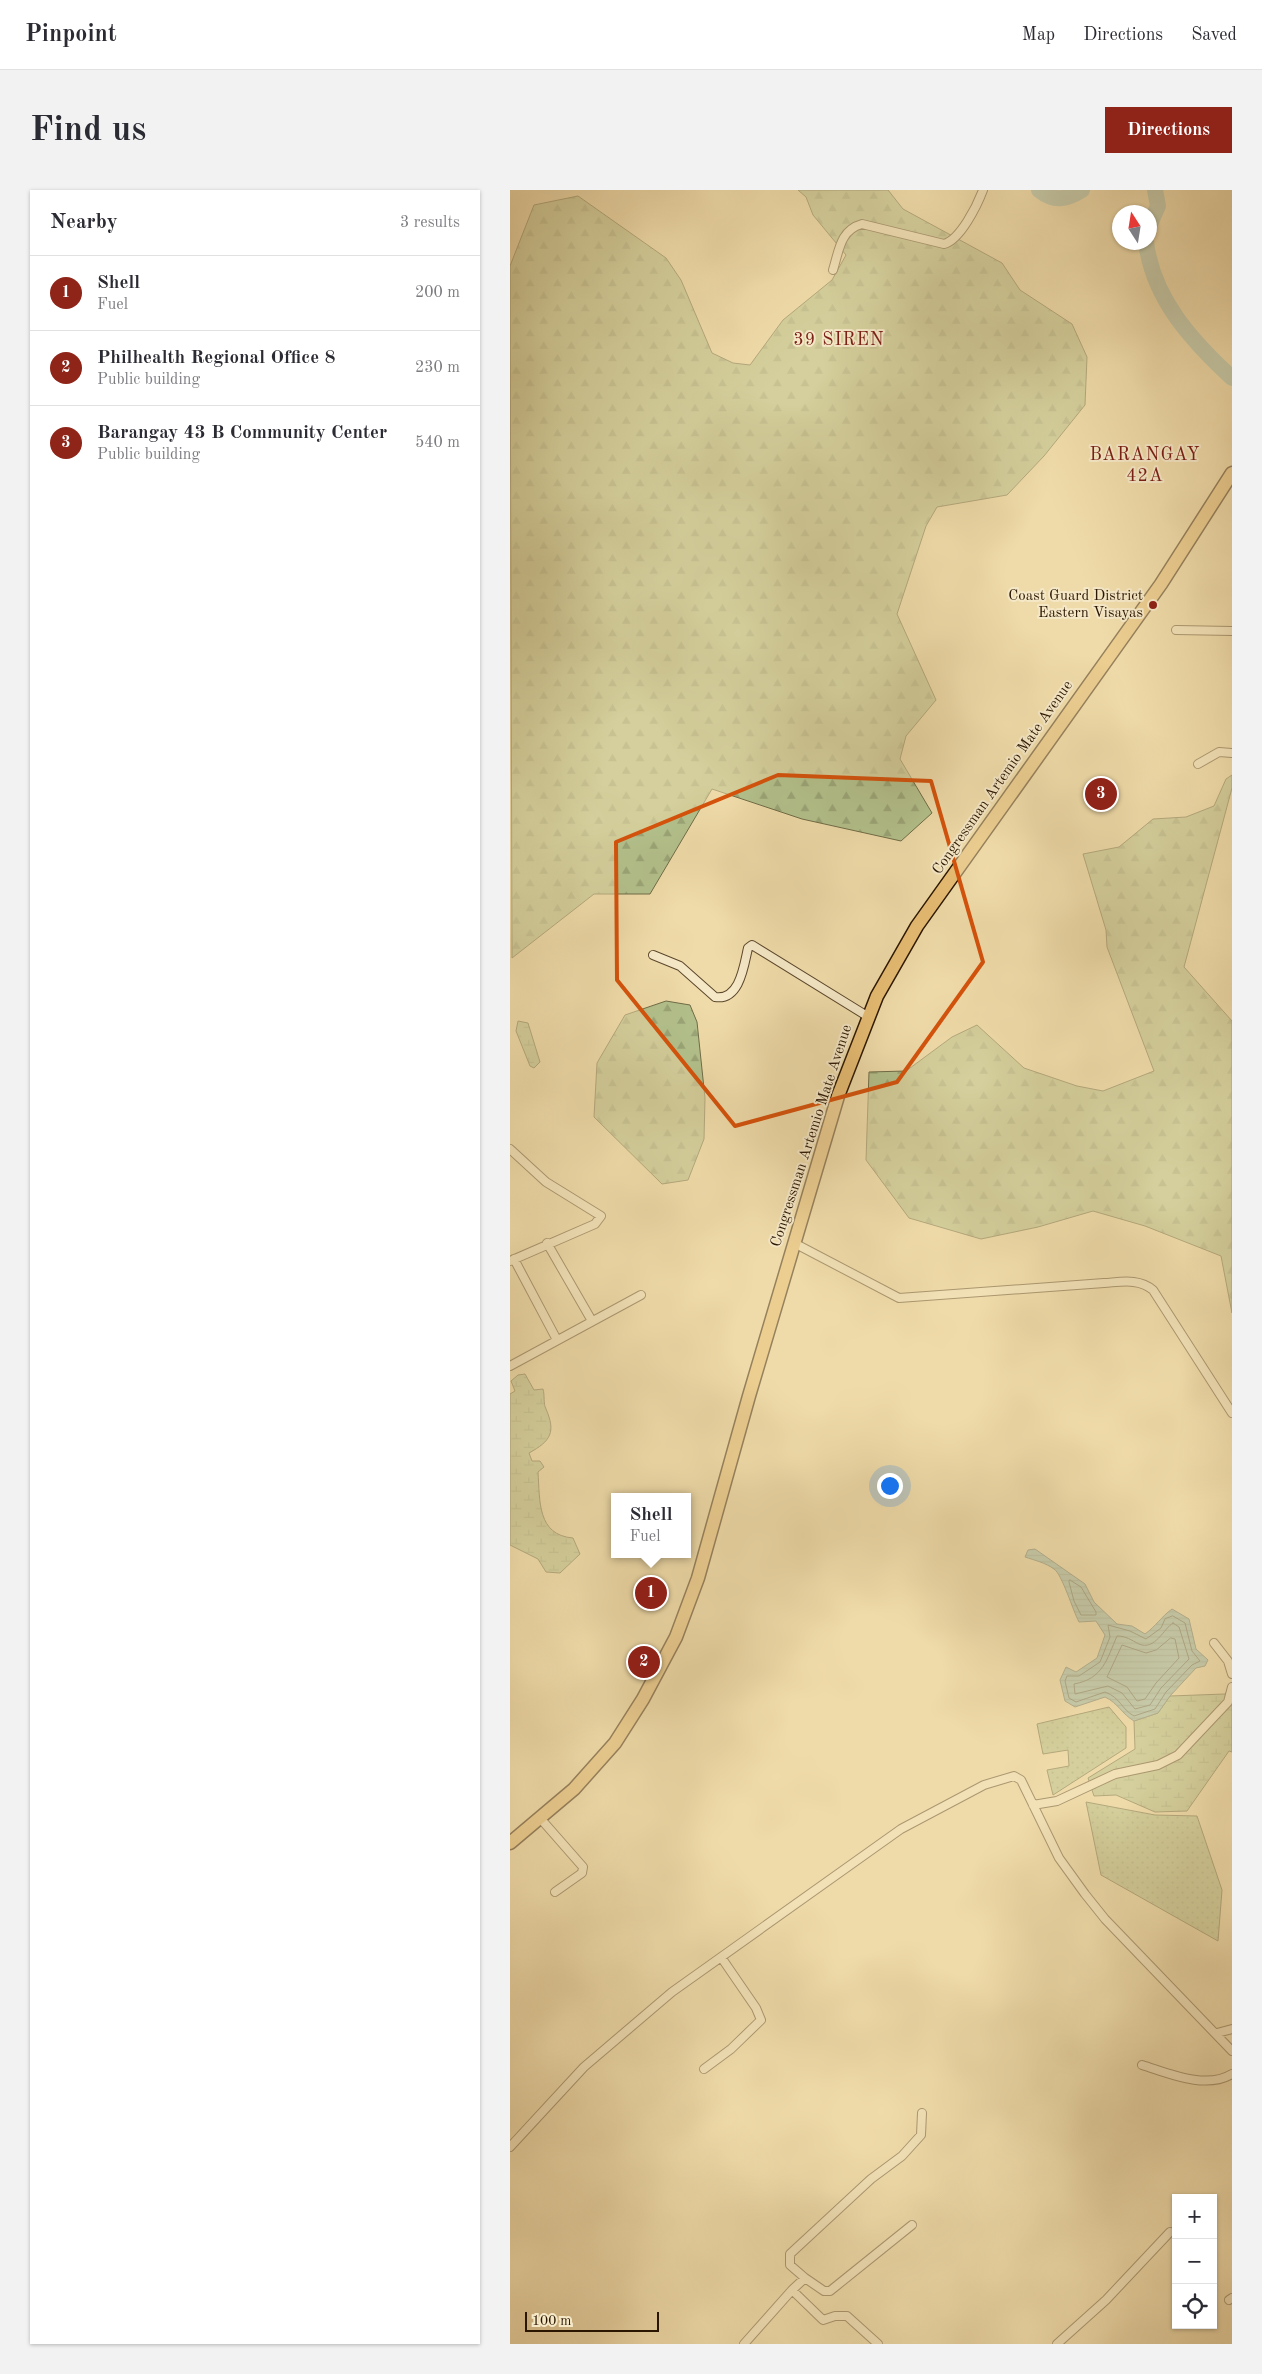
<!DOCTYPE html>
<meta charset="utf-8">
<style>
:root{--surface:#fff;--page:#f2f2f3;--text:#2b2b33;--muted:#7c7c81;--line:#e1e1e2;--accent:#8f2418}
body{margin:0;font-family:"Old Standard TT",serif;background:var(--page);color:var(--text)}
.controls{position:absolute;right:15px;bottom:15px;display:grid;overflow:hidden;border-radius:0px;box-shadow:0 1px 4px #0004}
.controls button{width:45px;height:45px;display:grid;place-items:center;padding:0;border:0;border-bottom:1px solid var(--line);background:var(--surface);color:var(--text);font:25px sans-serif}
.compass{position:absolute;left:602px;top:15px;width:45px;height:45px;border-radius:50%;background:var(--surface);box-shadow:0 1px 4px #0004;rotate:348deg}
.scale{position:absolute;left:15px;bottom:12px;width:134px;box-sizing:border-box;padding-left:5px;border:2px solid #2b1602;border-top:0;font-size:14px;line-height:18px;white-space:nowrap;color:#2b1602;-webkit-text-stroke:4px #f5e8c7;paint-order:stroke}
.you{position:absolute;left:379px;top:1295px;width:18px;height:18px;margin:-12px;border:4px solid #fff;border-radius:50%;background:#1a73e8;box-shadow:0 0 0 8px #1a73e833}
.badge{display:grid;place-items:center;width:32px;height:32px;border-radius:50%;background:var(--accent);color:#fff;font-size:16px;font-weight:700}
.pin{position:absolute;translate:-50% -50%;border:2px solid #fff;box-shadow:0 1px 5px #0006}
.popup{position:absolute;left:101px;top:1303px;width:80px;height:65px;box-sizing:border-box;display:grid;place-content:center;border-radius:0px;background:var(--surface);filter:drop-shadow(0 1px 4px #0005);font-size:16px;white-space:nowrap;color:var(--muted)}
.popup b{font-size:19px;color:var(--text)}
.popup::after{content:'';position:absolute;left:50%;top:100%;margin-left:-10px;border:10px solid transparent;border-top-color:var(--surface)}
.list{margin:0;padding:0;list-style:none}
h2{display:flex;justify-content:space-between;align-items:center;height:65px;margin:0;padding:0 20px;font-size:21px}
h2 small{font-size:16px;font-weight:400;color:var(--muted)}
.list li{display:grid;grid-template-columns:32px 1fr auto;gap:15px;align-items:center;box-sizing:border-box;height:75px;padding:0 20px;border-top:1px solid var(--line)}
.list b{display:block;font-size:19px;white-space:nowrap}
.list p{margin:0;font-size:16px;white-space:nowrap;color:var(--muted)}
.list em{font-size:16px;font-style:normal;color:var(--muted)}
.icon{flex:none;width:28px;height:28px;fill:none;stroke:currentColor;stroke-width:2;stroke-linecap:round;stroke-linejoin:round}
.map{position:relative;flex:none;width:722px;height:2154px;overflow:hidden;border-radius:0px}
header{display:flex;align-items:center;gap:30px;box-sizing:border-box;height:70px;padding:0 25px;background:var(--surface);border-bottom:1px solid var(--line)}
header strong{font-size:24px}
nav{display:flex;gap:28px;margin-inline-start:auto;font-size:18px}
.intro{display:flex;align-items:center;justify-content:space-between;box-sizing:border-box;height:120px;padding:0 30px}
h1{margin:0;font-size:35px}
.button{padding:12px 22px;border-radius:0px;background:var(--accent);color:#fff;font-size:18px;font-weight:700}
main{display:flex;gap:30px;padding:0 30px}
aside{flex:1;background:var(--surface);border-radius:0px;box-shadow:0 1px 4px #0004}
.map>svg:first-child{display:block}
.grass{fill:url(#grass-dots);stroke:#6f6c47}
.forest{fill:url(#forest-firs);stroke:#6f6c47}
.wetland{fill:url(#wetland-marsh);stroke:#6f6c47}
.water{fill:url(#water-rules);stroke:#6e7969}
.lines{fill:none;stroke-linecap:round;stroke-linejoin:round}
.shore{stroke:#626858;stroke-width:1}
.river{stroke:#9abbad;stroke-width:16}
.street-casing{stroke:#5c472c;stroke-width:10}
.primary-casing{stroke:#2b1602;stroke-width:15}
.street{stroke:#f5e8c7;stroke-width:8}
.primary{stroke:#e8be74;stroke-width:12}
.marked{fill:none;stroke:#d5520b;stroke-width:4;stroke-linejoin:round}
.poi-dot{fill:#8f2418;stroke:#f5e8c7;stroke-width:2}
.labels{text-anchor:middle;dominant-baseline:central;stroke-width:4;stroke-linejoin:round;paint-order:stroke}
.poi-label{font-size:15px;fill:#2b1602;stroke:#f5e8c7;text-anchor:end}
.street-label{font-size:15px;fill:#2b1602;stroke:#f5e8c7}
.quarter-label{font-size:18px;letter-spacing:1px;fill:#7a1f14;stroke:#f5e8c7}
</style>
<header>
<strong>Pinpoint</strong>
<nav><a>Map</a><a>Directions</a><a>Saved</a></nav>
</header>
<div class="intro"><h1>Find us</h1><a class="button">Directions</a></div>
<main>
<aside>
<h2>Nearby<small>3 results</small></h2>
<ul class="list">
<li><span class="badge">1</span><div><b>Shell</b><p>Fuel</p></div><em>200 m</em></li>
<li><span class="badge">2</span><div><b>Philhealth Regional Office 8</b><p>Public building</p></div><em>230 m</em></li>
<li><span class="badge">3</span><div><b>Barangay 43 B Community Center</b><p>Public building</p></div><em>540 m</em></li>
</ul>
</aside>
<div class="map">
<svg width="722" height="2154" viewBox="0 0 722 2154">
<defs>
<pattern id="grass-dots" width="8" height="8" patternUnits="userSpaceOnUse" patternTransform="scale(1.25)"><rect width="8" height="8" fill="#b3c18c"/><path d="M2 2h.1M6 6h.1" fill="none" stroke="#9aa577" stroke-width="1.8" stroke-linecap="round"/></pattern>
<pattern id="forest-firs" width="22" height="20" patternUnits="userSpaceOnUse" patternTransform="scale(1.25)"><rect width="22" height="20" fill="#b3c18c"/><path d="M5 1l3.5 6h-7zM16 11l3.5 6h-7z" fill="#9aa577"/></pattern>
<pattern id="wetland-marsh" width="20" height="14" patternUnits="userSpaceOnUse" patternTransform="scale(1.25)"><rect width="20" height="14" fill="#b3c18c"/><path d="M1 5h8M5 5V1M11 12h8M15 12V8" fill="none" stroke="#9aa577"/></pattern>
<pattern id="water-rules" width="6" height="5" patternUnits="userSpaceOnUse" patternTransform="scale(1.25)"><rect width="6" height="5" fill="#9abbad"/><path d="M0 2.5h6" fill="none" stroke="#85a093"/></pattern>
</defs>
<rect width="100%" height="100%" fill="#efdba9"/>
<filter id="stains"><feTurbulence type="fractalNoise" baseFrequency=".004" numOctaves="4"/><feColorMatrix values="0 0 0 0 .2 0 0 0 0 .09 0 0 0 0 .02 0 0 0 .5 -.17"/></filter>
<radialGradient id="worn" r=".72"><stop offset=".6" stop-color="#630" stop-opacity="0"/><stop offset="1" stop-color="#630" stop-opacity=".3"/></radialGradient>
<path class="grass" d="M599,1517L616,1537V1558L543,1605L537,1580L559,1576L558,1560L533,1564L527,1534Z
M576,1612L645,1625L687,1626L712,1700L708,1751L591,1685Z"/>
<path class="forest" d="M288,0H378L393,19L492,73L510,100L562,134L577,167L575,215L534,266L497,305L427,317L416,336L387,424L426,510L396,546L390,569L422,623L391,651L292,629L202,599L140,704H84L2,768L0,76L24,15L68,6L156,68L171,90L202,163L223,173L240,175L273,130L322,90L336,65L303,25L296,7Z
M722,585V598L674,777L722,831V1123L711,1066L635,1036L583,1021L528,1037L471,1049L399,1028L356,970L359,882L396,881L442,847L467,835L514,878L567,896L593,901L644,881L597,757L596,740L573,664L609,657L643,629L676,627L704,616L716,589Z
M156,811L180,815L187,832L195,908L194,949L178,990L152,994L84,927L87,873L115,825Z"/>
<path class="wetland" d="M8,831L18,833L30,872L24,878L20,876L6,841Z
M15,1184L24,1200L33,1199C35,1206 33,1213 36,1219C46,1242 41,1251 19,1263L22,1271H30L34,1277L28,1282C30,1311 27,1345 63,1348L70,1364L50,1383L36,1382L28,1369L0,1355V1204L5,1201L1,1191L8,1185Z
M722,1501V1562L719,1561L677,1621L645,1622L606,1605L584,1606L578,1588L625,1559L624,1531L648,1523L660,1506L715,1504Z"/>
<path class="water" d="M525,1359L575,1394L584,1412L607,1434L622,1436L635,1444C646,1436 651,1427 662,1419L679,1429L686,1459L698,1470L695,1476L686,1478L660,1506L648,1523L624,1531C612,1524 608,1513 595,1507L565,1517L555,1511L550,1490L556,1477L566,1482L587,1468L595,1445L586,1431L569,1432C563,1421 552,1384 544,1379C536,1373 524,1370 515,1367L518,1360Z"/>
<g class="lines">
<path class="shore" d="M560,1390L571,1397L586,1422V1425H571L564,1411L559,1392Z
M663,1426L675,1433L682,1461L690,1471L682,1475L656,1502L645,1519L624,1526C611,1519 611,1508 595,1502L566,1512L559,1508L555,1491L557,1486H569L590,1472L600,1447L598,1435L620,1441L636,1449L651,1438L655,1429Z
M663,1433L669,1437L679,1469L651,1498L640,1515L625,1519L612,1503L598,1496L565,1504L564,1494C593,1489 597,1469 607,1446C616,1446 621,1450 629,1454C645,1461 654,1438 663,1433Z
M661,1448L665,1449L669,1468L646,1493L635,1509L627,1511L617,1497L597,1487L612,1455L636,1463L646,1460Z"/>
<path class="river" d="M529,0C544,12 556,10 572,0
M640,34L648,16L645,0
M636,52C643,109 682,151 722,188"/>
<g class="street-casing">
<path id="street" d="M323,80C329,61 330,40 352,34L434,54C450,50 467,16 473,0
M666,440L722,441
M688,574L709,562L722,563
M143,765L170,776L205,807C230,811 234,775 238,758L242,755L357,826
M0,959L36,992L91,1026L85,1034L0,1071
M37,1053L82,1131
M284,1053L389,1108L594,1093C611,1092 629,1088 643,1100L722,1223
M4,1069L47,1150
M0,1176L131,1105
M704,1453L718,1471L722,1484
M523,1615L547,1611L605,1584L648,1575L668,1565L718,1512L722,1497
M30,1628L73,1677L72,1683L45,1702
M707,1843L722,1839
M632,1875C658,1883 696,1900 722,1884
M194,1879L221,1859L251,1830L246,1818L211,1767
M0,1957L74,1877L162,1802L391,1639L474,1595L504,1586L511,1590L549,1668L575,1704L595,1729L722,1861
M295,2088L280,2075V2064L361,1989L392,1966L411,1945L412,1923
M282,2100L313,2130L325,2126H337L368,2154
M719,2110L722,2108
M234,2154L282,2100L295,2088L314,2101H320L402,2035
M547,2154L596,2110L660,2042"/>
</g>
<g class="primary-casing">
<path id="primary" d="M0,1653L64,1599L105,1553L133,1509L166,1447L188,1388L239,1206L328,906L367,806L407,736L651,394L722,283"/>
</g>
<use href="#street" class="street"/>
<use href="#primary" class="primary"/>
</g>
<path d="M0 0H722V2154H0ZM268,585L421,591L473,772L387,892L225,936L107,790L106,652Z" fill="#efdba9" fill-opacity=".55" fill-rule="evenodd"/>
<path class="marked" d="M268,585L421,591L473,772L387,892L225,936L107,790L106,652Z"/>
<circle class="poi-dot" cx="643" cy="415" r="5"/>
<g class="labels">
<g class="poi-label">
<text x="633" y="406">Coast Guard District<tspan x="633" dy="17">Eastern Visayas</tspan></text>
</g>
<g class="street-label">
<text transform="translate(493 588) rotate(-55)">Congressman Artemio Mate Avenue</text>
<text transform="translate(302 946) rotate(-72)">Congressman Artemio Mate Avenue</text>
</g>
<g class="quarter-label">
<text x="329" y="150">39 SIREN</text>
<text x="635" y="265">BARANGAY<tspan x="635" dy="21">42A</tspan></text>
</g>
</g>
<rect width="100%" height="100%" filter="url(#stains)"/>
<rect width="100%" height="100%" fill="url(#worn)"/>
</svg>
<div class="controls">
<button>+</button>
<button>−</button>
<button><svg class="icon" aria-label="locate" viewBox="0 0 24 24"><circle cx="12" cy="12" r="6"/><path d="M12 2v4M12 18v4M2 12h4M18 12h4"/></svg></button>
</div>
<svg class="compass" viewBox="-18 -18 36 36"><path d="M0-13l5 13h-10z" fill="#e53935"/><path d="M0 13l5-13h-10z" fill="#7c7c81"/></svg>
<div class="scale">100 m</div>
<div class="you"></div>
<div class="pin badge" style="left:141px;top:1403px">1</div>
<div class="popup"><b>Shell</b>Fuel</div>
<div class="pin badge" style="left:134px;top:1472px">2</div>
<div class="pin badge" style="left:591px;top:604px">3</div>
</div>
</main>
